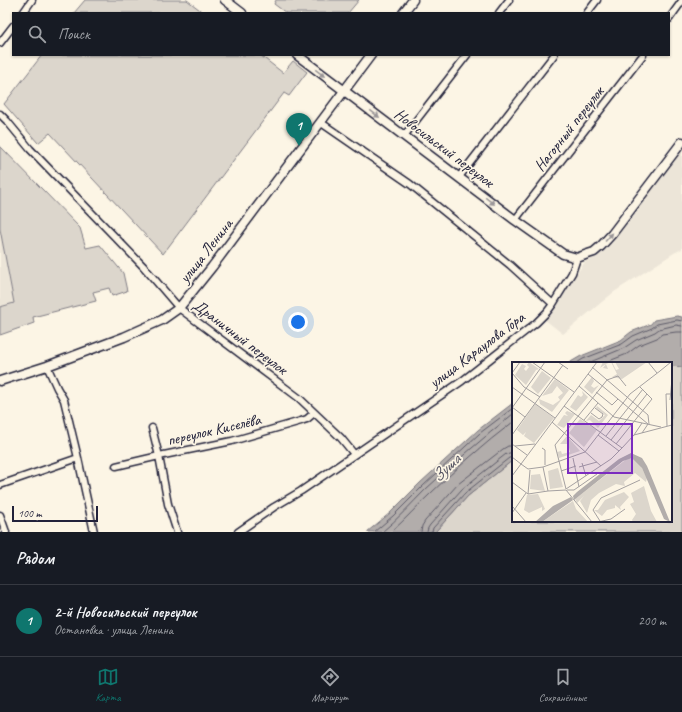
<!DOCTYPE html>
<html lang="ru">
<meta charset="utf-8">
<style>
:root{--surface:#171b24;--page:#242831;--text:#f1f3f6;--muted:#9ea1a6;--line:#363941;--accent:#0f766e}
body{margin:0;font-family:Caveat,sans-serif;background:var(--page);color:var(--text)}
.scale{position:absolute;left:12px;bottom:10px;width:86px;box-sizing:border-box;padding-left:4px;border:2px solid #22223b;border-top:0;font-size:11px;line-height:14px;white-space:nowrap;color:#22223b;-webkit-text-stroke:3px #fcf5e5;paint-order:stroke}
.you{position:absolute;left:298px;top:322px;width:14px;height:14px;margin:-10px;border:3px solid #fff;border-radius:50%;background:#1a73e8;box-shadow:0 0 0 6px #1a73e833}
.badge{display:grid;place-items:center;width:26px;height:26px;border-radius:50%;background:var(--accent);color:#fff;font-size:13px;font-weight:700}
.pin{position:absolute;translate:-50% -33px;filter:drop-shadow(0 1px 2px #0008)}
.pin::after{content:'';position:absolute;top:21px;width:14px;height:12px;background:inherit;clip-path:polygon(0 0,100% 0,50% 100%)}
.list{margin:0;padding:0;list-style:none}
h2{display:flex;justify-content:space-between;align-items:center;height:52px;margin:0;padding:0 16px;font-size:17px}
h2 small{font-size:13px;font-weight:400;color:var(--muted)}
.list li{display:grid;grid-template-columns:26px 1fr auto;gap:12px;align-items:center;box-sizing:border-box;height:72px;padding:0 16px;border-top:1px solid var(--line)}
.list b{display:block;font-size:15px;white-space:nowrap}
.list p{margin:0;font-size:13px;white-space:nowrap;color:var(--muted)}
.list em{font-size:13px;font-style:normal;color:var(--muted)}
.icon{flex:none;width:22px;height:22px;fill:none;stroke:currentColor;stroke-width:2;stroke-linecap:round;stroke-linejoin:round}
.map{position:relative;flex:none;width:682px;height:532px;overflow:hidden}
.search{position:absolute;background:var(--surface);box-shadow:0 1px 3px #0004;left:12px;right:12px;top:12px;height:44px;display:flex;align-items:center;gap:10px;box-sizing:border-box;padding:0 14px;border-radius:0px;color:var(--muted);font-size:15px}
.sheet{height:124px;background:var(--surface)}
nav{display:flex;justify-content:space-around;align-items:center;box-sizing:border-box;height:56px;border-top:1px solid var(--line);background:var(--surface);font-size:11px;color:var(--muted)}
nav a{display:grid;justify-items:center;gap:2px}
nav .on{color:var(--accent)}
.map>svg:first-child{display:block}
.built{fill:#ece5d8}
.green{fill:#dcd6cc;stroke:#7f7c84}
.water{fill:#b2adab;stroke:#78757e}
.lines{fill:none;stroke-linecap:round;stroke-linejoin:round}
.shore{stroke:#5c5a68;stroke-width:1}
.minor-casing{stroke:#22223b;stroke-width:9}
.major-casing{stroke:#22223b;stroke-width:11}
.minor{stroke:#fcf5e5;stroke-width:6}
.major{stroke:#fcf5e5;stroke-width:8}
.oneway{fill:#9a9698}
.labels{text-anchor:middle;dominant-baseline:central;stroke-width:3.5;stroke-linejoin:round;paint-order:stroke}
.street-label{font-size:16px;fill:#22223b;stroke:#fcf5e5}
.water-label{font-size:17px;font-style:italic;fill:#545362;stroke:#fcf5e5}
.inset-road{fill:none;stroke:#a5a1a1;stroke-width:1}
.view{fill:#7b2cbf;fill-opacity:0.15;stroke:#7b2cbf;stroke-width:2}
.inset-edge{fill:none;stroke:#22223b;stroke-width:2}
</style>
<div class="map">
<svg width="682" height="532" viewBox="0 0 682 532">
<rect width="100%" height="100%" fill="#fcf5e5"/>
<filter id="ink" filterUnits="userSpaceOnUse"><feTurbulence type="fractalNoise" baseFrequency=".025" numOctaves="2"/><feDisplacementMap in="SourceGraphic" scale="8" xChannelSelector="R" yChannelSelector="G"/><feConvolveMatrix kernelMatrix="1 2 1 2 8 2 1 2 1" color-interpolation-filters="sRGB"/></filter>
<g filter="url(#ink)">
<path class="built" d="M682,150V249L674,253L614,292L563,334L544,319L585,262L599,255L613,242Z
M0,229L14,303L0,307Z"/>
<path class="green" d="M85,0H187L204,13H74Z
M276,0H359L348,13H286L274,4Z
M42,55H260L283,73L293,61L307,72L289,96L284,93L163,254L50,133L38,143L4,104Z
M0,146L80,228L86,248L100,245L123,273L127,291L112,296L109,288L93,292L96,301L33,317L34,323L0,335V307L14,303L0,229Z
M671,366L682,367V532H435L468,496L513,460V521H671Z"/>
<path class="water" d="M677,316L682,317V367L671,366V363H569L581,356L621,340L631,332L651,324L654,320Z
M513,403V460L468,496L435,532H367L390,513L420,483L478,430Z"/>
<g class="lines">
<path class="shore" d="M577,363L583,359L622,344L633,336L652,328L657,324L677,320L682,321
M588,363L624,348L636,340L655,332L659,329L676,325L682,326
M604,363L627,354L639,345L657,338L662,334L676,332H682
M374,532L393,516L423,486L480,433L513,408
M382,532C398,519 411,504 426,489C454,463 483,438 513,414
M391,532C405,520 417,506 431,493C457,468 484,444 513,422
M421,532L422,526L425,521L458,484L503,449L508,446H513
M427,532L428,528L430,525L462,489L506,454L513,452
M432,532L433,528L465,493L509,458L513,457"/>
<g class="minor-casing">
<path id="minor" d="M23,13L32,0
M499,13L509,0
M587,13L597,0
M669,19L682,1
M0,43L13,26
M0,114L7,121L30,149L143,266L179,308L299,398L341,438L354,454
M320,122L410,184L510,265L553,304
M404,136L467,55
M459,177L554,55
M515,220L643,55
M47,366L57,388L64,400L78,458L94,532
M152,428L159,456L168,504L177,532
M116,466L159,456L232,441L301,421L307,419L314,413
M0,485L78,458
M0,515L6,532
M238,532L274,507L301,491L462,381L536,323L547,312L553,304L572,273L577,258"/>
</g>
<g class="major-casing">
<path id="major" d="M225,0L242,13
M403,13L413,0
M297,55L515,220L563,254L577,258L585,255L594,252L601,246L612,234L682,142
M0,381L47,366L124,337L162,320L179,308L212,267L371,55"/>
</g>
<use href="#minor" class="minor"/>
<use href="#major" class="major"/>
</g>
<defs><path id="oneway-solid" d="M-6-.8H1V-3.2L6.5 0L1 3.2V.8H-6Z"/></defs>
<g class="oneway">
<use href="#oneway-solid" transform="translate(320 73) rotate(37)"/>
<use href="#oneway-solid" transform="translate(375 114) rotate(37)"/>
<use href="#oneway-solid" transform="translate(490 201) rotate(37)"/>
<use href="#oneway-solid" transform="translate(609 237) rotate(-49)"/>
</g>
</g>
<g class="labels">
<g class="street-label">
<text transform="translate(569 129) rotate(-52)">Нагорный переулок</text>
<text transform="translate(444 148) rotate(37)">Новосильский переулок</text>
<text transform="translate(206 251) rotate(-52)">улица Ленина</text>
<text transform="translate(240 337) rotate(37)">Драничный переулок</text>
<text transform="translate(477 350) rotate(-37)">улица Караулова Гора</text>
<text transform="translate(214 430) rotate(-13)">переулок Киселёва</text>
</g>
<g class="water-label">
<text transform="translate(446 468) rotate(-44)">Зуша</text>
</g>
</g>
<g transform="translate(512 362)">
<rect width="160" height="160" fill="#fcf5e5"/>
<path d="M17,0L27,7L24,8L14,23L3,13L10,2L14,4L12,7L14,9L17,5L15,3ZM91,0H100L104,8L107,7L103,0H135L110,17L100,15L105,12L99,0L94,2L96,7L91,6L94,2L88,6ZM30,9L39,16L26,32L19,25ZM80,15L82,19L79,24L82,26L87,23L80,32L72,25ZM43,17L57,28L40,50L28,42L27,37L41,43L48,38L46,35L51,31L45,24L40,31L30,34ZM70,29L76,35L64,49L58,45L66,33L69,35L71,33ZM23,42L42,56L22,81L12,74L14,70L11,73L5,68ZM85,44L96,53L86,66L78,58L74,59L79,53L87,59L93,53L84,46ZM55,49L63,52L52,66L45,63L52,53L56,54L53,51ZM68,57L85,68L72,85L57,71ZM55,74L68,89L47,96L45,90L49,89L50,92L58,90L56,82H48ZM116,96L122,97L128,102L135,116L134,120L123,111L112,120L113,124L104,122L87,131L79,138L75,151L68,139L72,134L65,141L63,137ZM46,106L51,125L38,127L36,109ZM28,112L33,129L18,127L19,113ZM132,124L139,149L145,160H121L120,158L124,152L118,142L122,140L119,131ZM112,130L117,135L108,145L109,148L103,143V146L95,148L90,154L82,148H86L93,138ZM26,132L33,147L30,149V145L17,151L12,148L15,133ZM61,139L64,147L76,160H30Z" fill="#dcd6cc"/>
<path d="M119,91L130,96L135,104L158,160L152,157L130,106L120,96L111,99L62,138L61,134L65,130L107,97ZM59,135L61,138L30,160H23L41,144Z" fill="#b2adab"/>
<path class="inset-road" d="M20,0L62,30M46,0L56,7M85,0L9,102L16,107L31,105L73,90L118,32L148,9M136,0L145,11M80,5L136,53L137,62M148,9L159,0M0,11L12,25L28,35M0,11L8,0M76,12L136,62L130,71M67,24L102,55L149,65M0,25L43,56M84,30L100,43L106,37M158,38L160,17M52,44L110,86L122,73L160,63M0,45L13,55M0,46L33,0M79,51L87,57L90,55L91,52L83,46M72,58L86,41M40,60L89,104M155,64L154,32H160M0,73L51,3M86,73L107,89M122,73L130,61M94,74L131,27M99,78L135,32M0,82L15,93M104,82L140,37L128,25M3,84L23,82M30,86L33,88V103M0,95L9,102L0,114M61,96L67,125M70,101L74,114M31,105L36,129L54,128L80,160M67,105L85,100M49,109L64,104M0,120L16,132L36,129M54,127L43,83L95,18L106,14L114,24M54,127L99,97L110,86M55,128H62L85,112M16,132L18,108M0,144L14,160M0,151L14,131M88,159L81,148L89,136L128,118M86,160L99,157L113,147"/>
<path class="view" d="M56,62H120V111H56Z"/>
<rect width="160" height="160" class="inset-edge"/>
</g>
</svg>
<div class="scale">100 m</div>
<div class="you"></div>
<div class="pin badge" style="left:299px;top:146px">1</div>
<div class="search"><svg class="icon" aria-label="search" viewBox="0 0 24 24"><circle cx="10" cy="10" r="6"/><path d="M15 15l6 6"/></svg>Поиск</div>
</div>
<section class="sheet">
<h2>Рядом<small></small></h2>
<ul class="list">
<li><span class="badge">1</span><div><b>2-й Новосильский переулок</b><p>Остановка · улица Ленина</p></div><em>200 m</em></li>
</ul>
</section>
<nav>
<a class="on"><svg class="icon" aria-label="map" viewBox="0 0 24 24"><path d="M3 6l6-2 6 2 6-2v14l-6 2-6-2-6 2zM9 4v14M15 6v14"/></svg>Карта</a>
<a><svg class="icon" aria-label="directions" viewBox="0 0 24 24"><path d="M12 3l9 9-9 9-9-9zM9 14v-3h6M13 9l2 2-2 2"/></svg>Маршрут</a>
<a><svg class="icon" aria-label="saved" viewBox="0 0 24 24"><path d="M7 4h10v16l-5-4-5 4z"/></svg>Сохранённые</a>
</nav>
